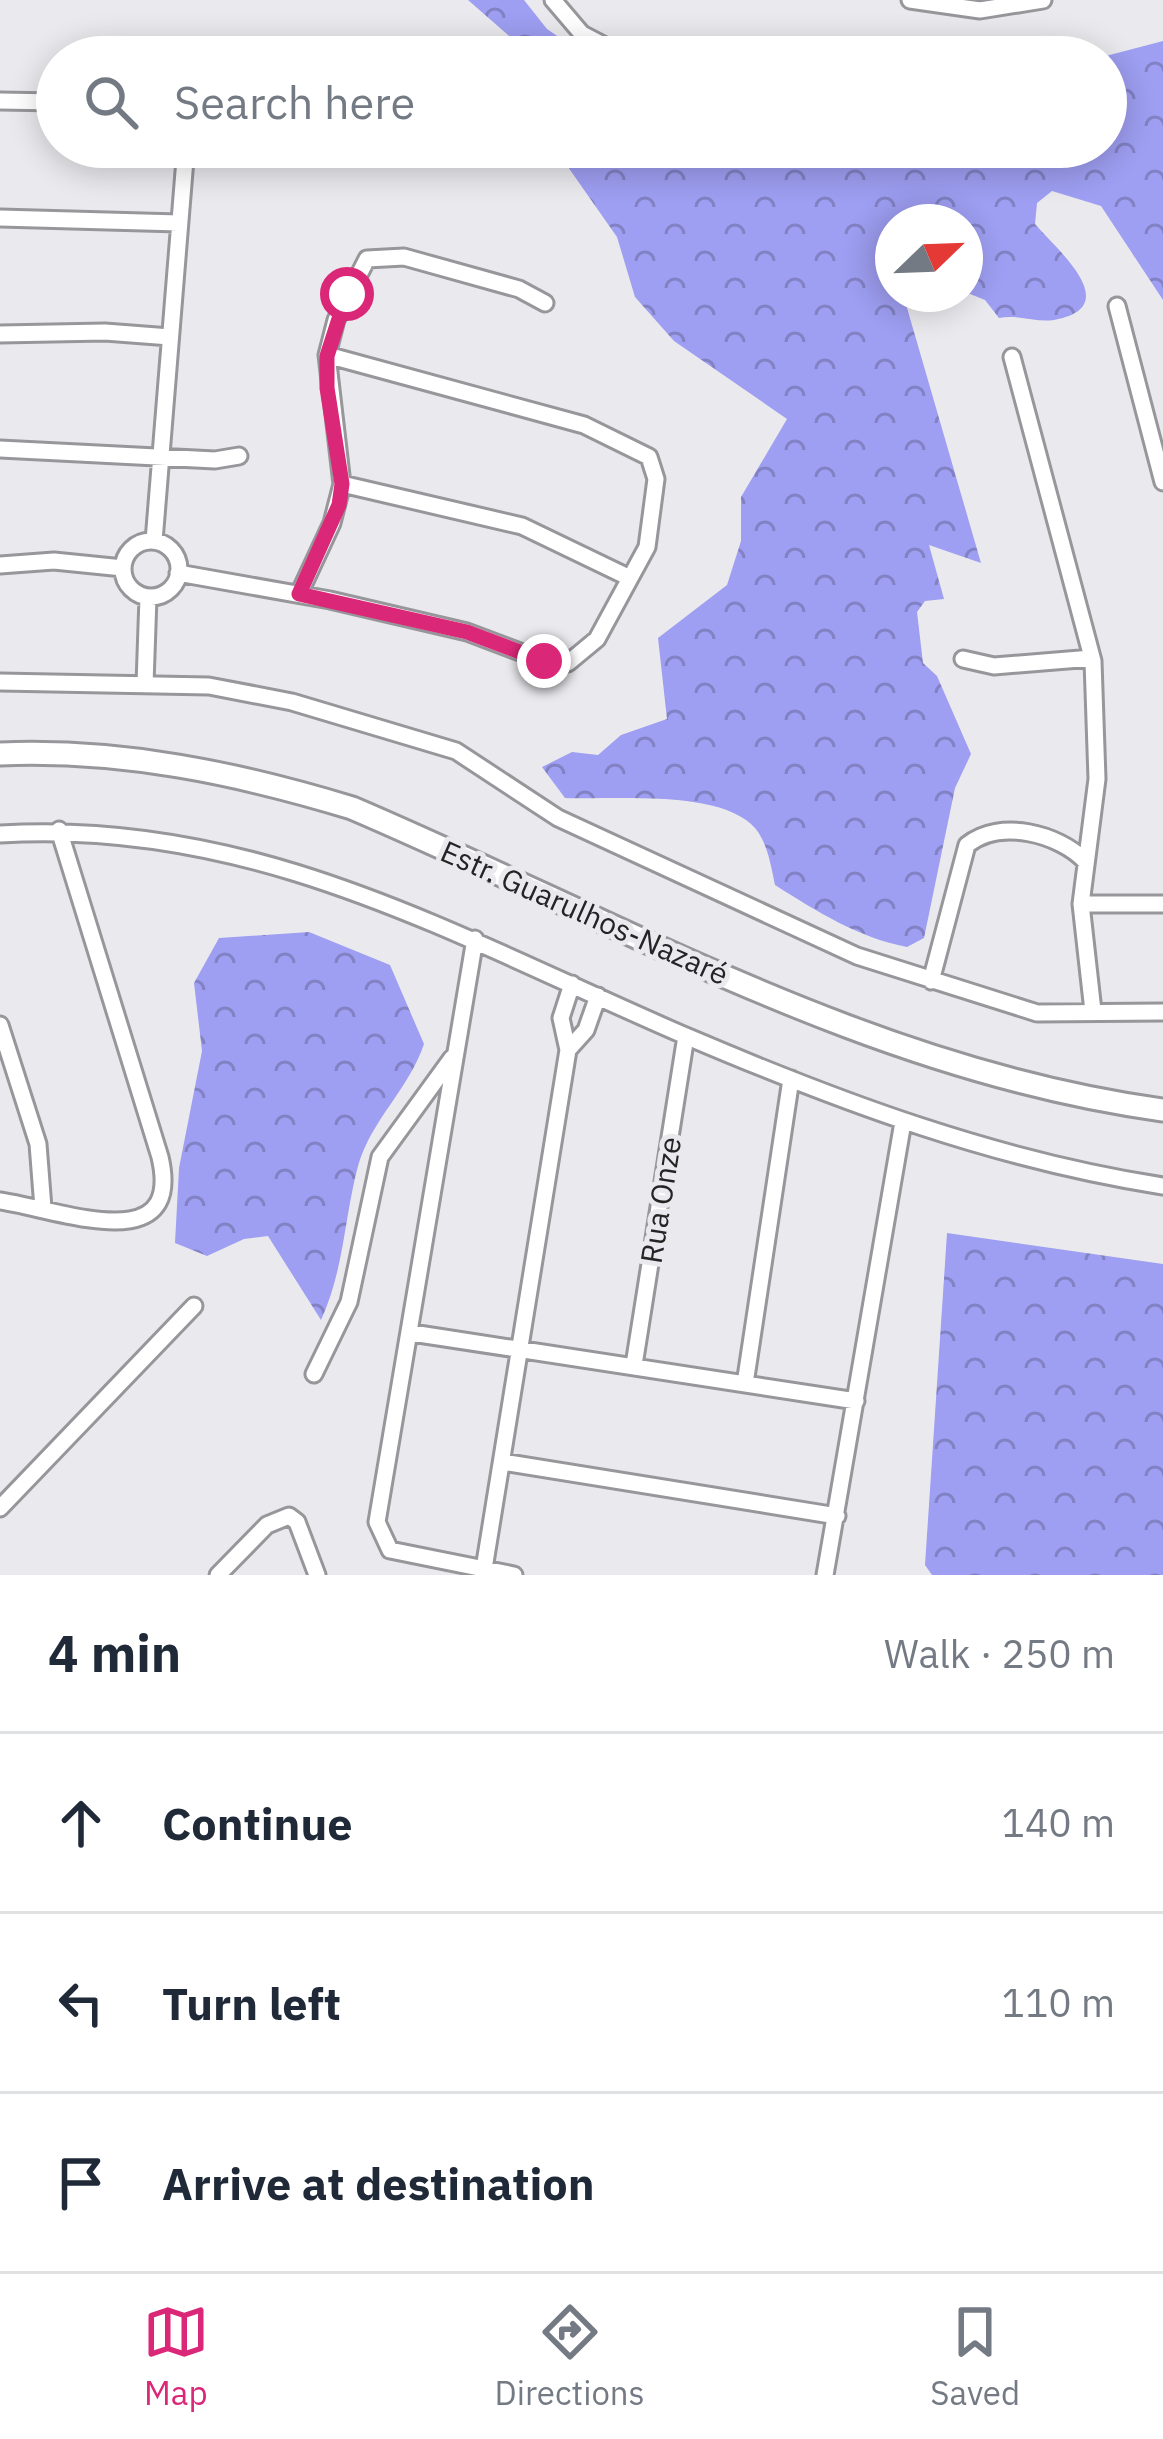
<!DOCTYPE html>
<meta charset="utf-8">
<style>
:root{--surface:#fff;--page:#f2f2f3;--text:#1f2937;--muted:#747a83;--line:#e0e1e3;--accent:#db2777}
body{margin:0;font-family:"IBM Plex Sans",sans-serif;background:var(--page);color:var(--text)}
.compass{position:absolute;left:875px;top:204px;width:108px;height:108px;border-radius:50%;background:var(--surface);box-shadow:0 6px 30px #0003;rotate:67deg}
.stop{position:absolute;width:36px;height:36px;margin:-27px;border:9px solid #db2777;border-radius:50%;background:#fff}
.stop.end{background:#db2777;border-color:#fff;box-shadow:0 3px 12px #0008}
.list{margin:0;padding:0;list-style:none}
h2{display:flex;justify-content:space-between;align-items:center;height:156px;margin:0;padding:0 48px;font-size:51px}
h2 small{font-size:39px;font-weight:400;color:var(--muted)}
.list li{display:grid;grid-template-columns:78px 1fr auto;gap:36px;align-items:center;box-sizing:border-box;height:180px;padding:0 48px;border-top:3px solid var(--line)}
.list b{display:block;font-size:45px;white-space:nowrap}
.list em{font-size:39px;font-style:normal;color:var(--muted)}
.icon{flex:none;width:66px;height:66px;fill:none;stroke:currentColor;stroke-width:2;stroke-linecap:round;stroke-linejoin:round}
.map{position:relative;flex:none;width:1163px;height:1575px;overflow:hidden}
.search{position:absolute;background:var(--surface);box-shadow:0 6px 30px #0003;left:36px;right:36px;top:36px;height:132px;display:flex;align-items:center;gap:30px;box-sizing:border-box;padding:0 42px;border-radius:66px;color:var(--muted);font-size:45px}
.sheet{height:696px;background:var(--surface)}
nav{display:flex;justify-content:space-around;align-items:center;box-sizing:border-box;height:168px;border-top:3px solid var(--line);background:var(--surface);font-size:33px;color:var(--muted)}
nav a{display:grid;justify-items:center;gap:6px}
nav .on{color:var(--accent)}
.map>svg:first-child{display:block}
.forest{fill:url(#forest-crowns)}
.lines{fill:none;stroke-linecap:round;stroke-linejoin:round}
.street-casing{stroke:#97979b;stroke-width:21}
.secondary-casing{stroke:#97979b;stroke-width:27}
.street{stroke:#fff;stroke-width:15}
.secondary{stroke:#fff;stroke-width:21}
.route{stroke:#db2777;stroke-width:15}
.labels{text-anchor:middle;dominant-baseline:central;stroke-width:10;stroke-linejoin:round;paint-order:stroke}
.street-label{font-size:30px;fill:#242425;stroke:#eaeaee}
</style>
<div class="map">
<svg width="1163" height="1575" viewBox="0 0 1163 1575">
<defs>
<pattern id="forest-crowns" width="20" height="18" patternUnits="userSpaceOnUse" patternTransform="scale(3)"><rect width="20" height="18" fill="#9e9ef2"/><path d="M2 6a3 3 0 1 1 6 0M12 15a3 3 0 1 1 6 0" fill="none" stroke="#8181c4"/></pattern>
</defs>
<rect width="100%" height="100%" fill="#eaeaee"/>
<path class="forest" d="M468,0H524L547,29L588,57H533Z
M1163,41V300L1101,206L1052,191L1037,203L1035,224C1055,248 1127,307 1054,320C1036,323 1019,314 999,318L985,300L965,292V222H893V294H903L981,563L929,545L944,599L925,601L917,612L923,663L937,676L971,754L955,788L924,938L907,947C859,938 816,911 775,885C771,866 767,838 751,824C713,790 614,800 565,798L542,767L572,752L598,755L621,735L667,719L658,638L727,585L741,541V497L787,419L674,341L635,297L617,237L554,147H900L975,155L988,147H1106L1102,57Z
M309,932L390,965L424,1044C409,1089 371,1120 358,1166C344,1219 344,1270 321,1320L268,1236L244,1239L207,1256L175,1243L179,1168L202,1051L194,983L219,938Z
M947,1233L1163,1264V1575H932L925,1565Z"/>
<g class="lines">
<g class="street-casing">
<path id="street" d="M553,0L582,34L626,57
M910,0L980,10L1043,0
M0,101L57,102
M0,218L179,223
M1117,306L1163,482
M0,334L105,332L170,337
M1012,357L1093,661L1097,779L1081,904L1093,1011
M0,449L215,460L239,456
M342,484L522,526L630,578
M154,541L186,147
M123 569a28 28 0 1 1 56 0a28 28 0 1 1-56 0Z
M0,565L54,561L123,568
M178,573L330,600L467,632L544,661L568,663L597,639L647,547L656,479L649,457L584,425L327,355
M299,594L332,523L342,484L327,355L336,320L367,259L404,257L519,289L545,303
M963,659L994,666L1092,658
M0,682L209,686L292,702L456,751L558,818L857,956L1037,1013L1163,1012
M145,684L148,597
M0,834C257,818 460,939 688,1037C843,1103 996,1160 1163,1186
M1081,904H1163
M475,939L377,1522L390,1550L514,1575
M931,981L967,845C1000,818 1059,834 1085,861
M0,1025L38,1144L43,1208
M568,1050L586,1030L598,996
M0,1201C61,1210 184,1260 160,1157L59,830
M412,1333L856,1401
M634,1365L686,1036
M314,1374L349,1302L380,1157L452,1058
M745,1384L791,1079
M503,1462L837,1516
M0,1508L194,1306
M218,1575L267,1525L289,1516L297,1522L317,1575
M483,1575L568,1050L561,1018L572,984
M825,1575L903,1122"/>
</g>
<g class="secondary-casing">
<path id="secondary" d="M0,754C121,749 237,773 352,808C617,921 874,1071 1163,1110"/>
</g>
<use href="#street" class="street"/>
<use href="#secondary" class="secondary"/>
</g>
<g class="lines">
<path class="route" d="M347,294L327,356V388L342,484L339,505L299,594L467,632L544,661"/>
</g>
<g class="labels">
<g class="street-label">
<text transform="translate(585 912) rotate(24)">Estr. Guarulhos-Nazaré</text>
<text transform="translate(660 1200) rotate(-81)">Rua Onze</text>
</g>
</g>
</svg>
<svg class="compass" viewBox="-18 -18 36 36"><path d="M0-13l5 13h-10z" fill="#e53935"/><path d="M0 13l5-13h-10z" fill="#747a83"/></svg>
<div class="stop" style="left:347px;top:294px"></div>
<div class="stop end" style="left:544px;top:661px"></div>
<div class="search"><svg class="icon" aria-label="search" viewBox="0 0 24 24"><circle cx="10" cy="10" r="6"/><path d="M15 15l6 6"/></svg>Search here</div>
</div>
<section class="sheet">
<h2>4 min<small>Walk · 250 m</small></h2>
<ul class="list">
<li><svg class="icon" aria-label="ahead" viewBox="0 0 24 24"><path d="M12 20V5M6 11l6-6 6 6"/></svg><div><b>Continue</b></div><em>140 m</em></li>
<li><svg class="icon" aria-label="left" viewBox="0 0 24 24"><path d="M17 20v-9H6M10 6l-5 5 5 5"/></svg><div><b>Turn left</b></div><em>110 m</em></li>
<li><svg class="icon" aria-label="arrive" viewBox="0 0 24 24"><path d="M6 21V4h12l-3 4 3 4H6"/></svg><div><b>Arrive at destination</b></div></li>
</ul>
</section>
<nav>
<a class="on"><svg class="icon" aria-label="map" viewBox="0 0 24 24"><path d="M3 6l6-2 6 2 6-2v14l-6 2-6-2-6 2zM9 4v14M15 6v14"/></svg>Map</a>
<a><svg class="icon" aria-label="directions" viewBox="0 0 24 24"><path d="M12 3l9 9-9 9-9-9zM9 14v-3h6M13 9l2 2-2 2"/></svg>Directions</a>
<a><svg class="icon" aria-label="saved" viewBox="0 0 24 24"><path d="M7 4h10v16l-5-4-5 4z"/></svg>Saved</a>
</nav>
